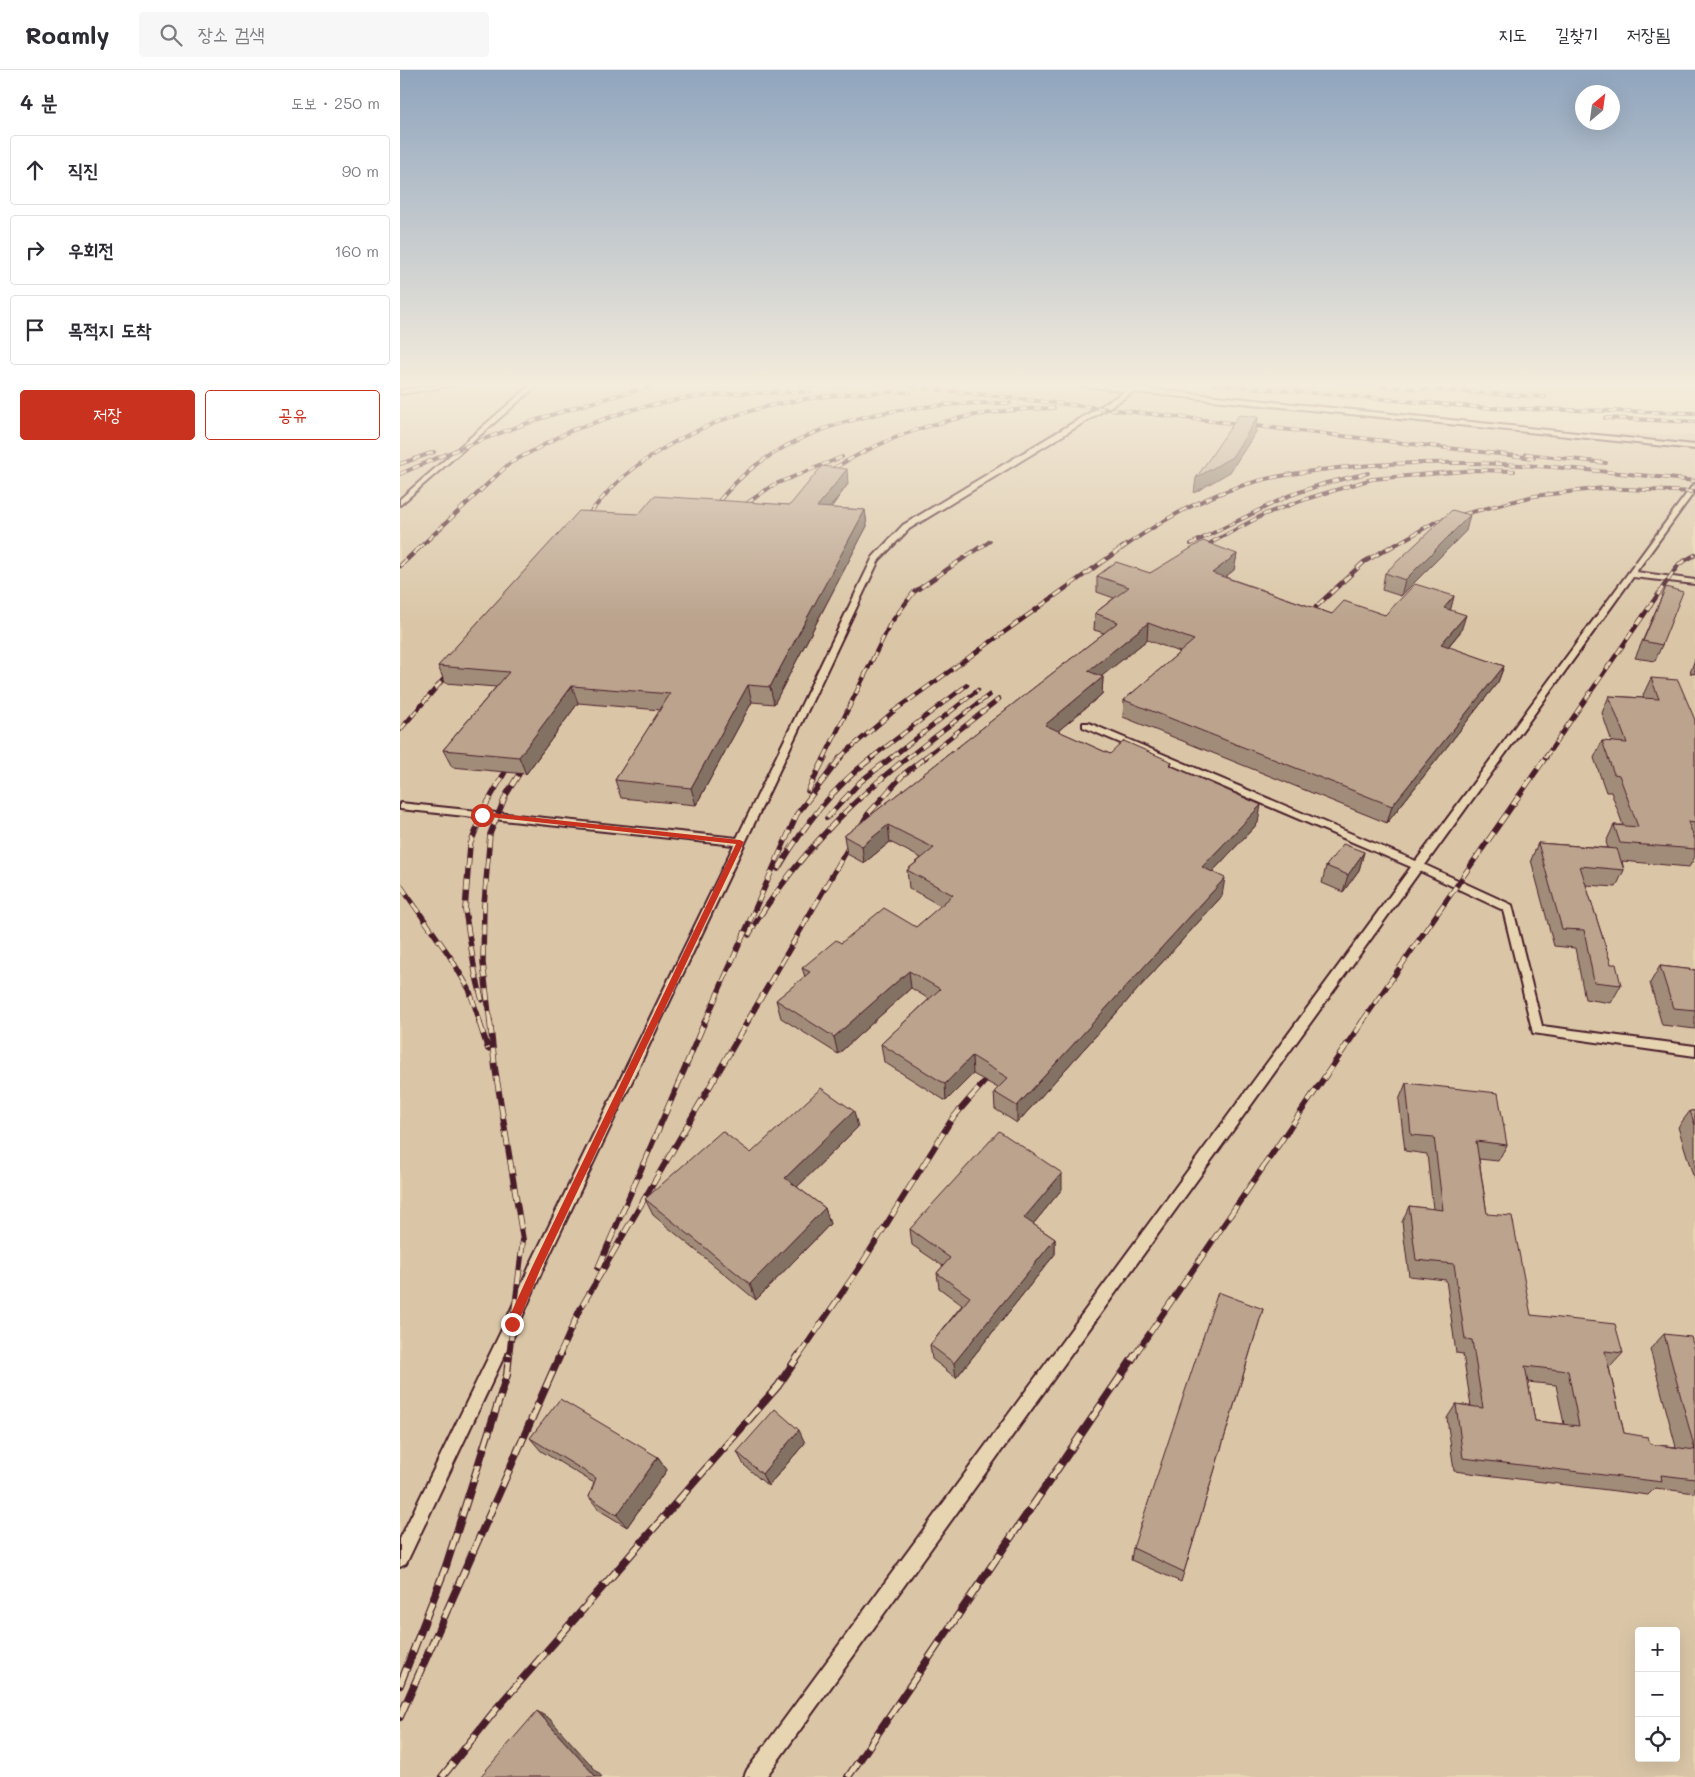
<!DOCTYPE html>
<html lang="ko">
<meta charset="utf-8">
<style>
:root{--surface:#fff;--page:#f7f7f7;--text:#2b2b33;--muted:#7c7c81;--line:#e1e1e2;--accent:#c8321e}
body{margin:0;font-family:Mali,"Poor Story",sans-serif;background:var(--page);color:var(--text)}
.controls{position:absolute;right:15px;bottom:15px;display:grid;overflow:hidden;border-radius:5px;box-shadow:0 5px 20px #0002}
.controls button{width:45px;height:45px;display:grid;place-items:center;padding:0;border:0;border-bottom:1px solid var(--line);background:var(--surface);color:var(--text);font:25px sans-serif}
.compass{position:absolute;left:1175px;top:15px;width:45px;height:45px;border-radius:50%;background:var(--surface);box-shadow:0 5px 20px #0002;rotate:29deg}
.stop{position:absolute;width:15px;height:15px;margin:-11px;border:4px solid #c8321e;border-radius:50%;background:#fff}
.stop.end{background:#c8321e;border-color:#fff;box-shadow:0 1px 5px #0008}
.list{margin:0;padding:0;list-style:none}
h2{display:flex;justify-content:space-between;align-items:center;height:65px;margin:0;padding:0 20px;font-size:21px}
h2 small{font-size:16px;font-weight:400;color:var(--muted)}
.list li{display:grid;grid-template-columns:32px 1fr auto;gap:15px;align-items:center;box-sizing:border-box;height:70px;margin:0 10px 10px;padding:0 10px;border:1px solid var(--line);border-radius:5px}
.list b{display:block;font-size:19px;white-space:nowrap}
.list em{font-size:16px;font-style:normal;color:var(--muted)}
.actions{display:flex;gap:10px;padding:15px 20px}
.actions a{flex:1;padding:11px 0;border:1px solid var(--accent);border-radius:5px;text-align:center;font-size:18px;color:var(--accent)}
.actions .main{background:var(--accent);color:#fff}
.icon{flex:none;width:28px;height:28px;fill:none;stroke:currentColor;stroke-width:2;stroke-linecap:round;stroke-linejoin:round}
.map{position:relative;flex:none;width:1295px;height:1707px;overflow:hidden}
header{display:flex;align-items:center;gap:30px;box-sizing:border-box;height:70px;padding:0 25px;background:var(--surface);border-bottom:1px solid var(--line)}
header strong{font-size:24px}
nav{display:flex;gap:28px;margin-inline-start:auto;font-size:18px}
.search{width:350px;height:45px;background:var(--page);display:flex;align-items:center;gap:12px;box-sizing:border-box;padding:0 18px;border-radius:5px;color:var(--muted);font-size:19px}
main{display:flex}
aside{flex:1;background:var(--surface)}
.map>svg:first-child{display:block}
.built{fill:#dac6a7;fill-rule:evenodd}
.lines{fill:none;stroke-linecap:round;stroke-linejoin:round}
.service-casing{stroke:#4a1f2b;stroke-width:4}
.service{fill:#e7d5b2;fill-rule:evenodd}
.rail-far4-casing{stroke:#4a1f2b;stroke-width:4}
.rail-far3-casing{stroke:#4a1f2b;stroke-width:4.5}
.rail-far2-casing{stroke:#4a1f2b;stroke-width:5.5}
.rail-far1-casing{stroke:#4a1f2b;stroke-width:6}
.rail-casing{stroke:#4a1f2b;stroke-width:8}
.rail-far4{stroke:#e7d5b2;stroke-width:2.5;stroke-dasharray:7;stroke-linecap:butt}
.rail-far3{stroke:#e7d5b2;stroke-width:3;stroke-dasharray:9;stroke-linecap:butt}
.rail-far2{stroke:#e7d5b2;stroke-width:4;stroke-dasharray:11;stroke-linecap:butt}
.rail-far1{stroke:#e7d5b2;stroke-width:4.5;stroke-dasharray:14;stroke-linecap:butt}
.rail{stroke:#e7d5b2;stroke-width:5.5;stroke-dasharray:18;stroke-linecap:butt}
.wall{fill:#a18c79;stroke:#4a1f2b;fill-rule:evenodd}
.shaded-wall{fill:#837263;stroke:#4a1f2b}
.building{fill:#bba38d;stroke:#4a1f2b;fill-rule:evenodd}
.route{fill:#c8321e}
</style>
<header>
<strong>Roamly</strong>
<div class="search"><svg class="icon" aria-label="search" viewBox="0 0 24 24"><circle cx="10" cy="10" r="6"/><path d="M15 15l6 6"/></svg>장소 검색</div>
<nav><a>지도</a><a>길찾기</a><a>저장됨</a></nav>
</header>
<main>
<aside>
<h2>4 분<small>도보 · 250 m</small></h2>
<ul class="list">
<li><svg class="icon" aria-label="ahead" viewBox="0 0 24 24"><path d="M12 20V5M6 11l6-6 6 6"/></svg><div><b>직진</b></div><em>90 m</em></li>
<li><svg class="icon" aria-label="right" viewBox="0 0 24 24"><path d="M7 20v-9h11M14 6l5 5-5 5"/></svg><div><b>우회전</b></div><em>160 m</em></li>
<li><svg class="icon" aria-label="arrive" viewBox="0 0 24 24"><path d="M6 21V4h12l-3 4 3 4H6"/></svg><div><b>목적지 도착</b></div></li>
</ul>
<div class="actions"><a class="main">저장</a><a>공유</a></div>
</aside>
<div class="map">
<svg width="1295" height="1707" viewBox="0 0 1295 1707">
<rect width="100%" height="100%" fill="#e7d5b2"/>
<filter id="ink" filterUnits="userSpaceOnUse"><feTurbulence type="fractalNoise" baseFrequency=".02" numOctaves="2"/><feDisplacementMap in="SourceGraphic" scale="10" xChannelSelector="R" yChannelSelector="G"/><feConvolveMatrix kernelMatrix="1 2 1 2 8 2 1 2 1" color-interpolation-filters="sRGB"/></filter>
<g filter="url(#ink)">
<path class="built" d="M0,312H688L1196,363L1295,365V1707H0ZM1239,1561H1276V1688H1239Z"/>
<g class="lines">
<g class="service-casing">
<path id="service" d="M58,312H77L0,324V320Z
M134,312H141L0,435V429Z
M654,312H679L1295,375V379L734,322L509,459L479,490L142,1201L117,1259L6,1494L0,1497V1469L107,1249L131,1193L334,775L0,739V733L337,768L473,487L503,455L726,321Z
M1295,414V421L1236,502L1295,510V514L1233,507L1025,795L1112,835L1142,956L1295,976V986L1133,963L1103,840L1020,801L366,1707H344L347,1700L1011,797L683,657V653H689L1016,791L1293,415Z"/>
</g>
<use href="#service" class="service"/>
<g class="rail-far4-casing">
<path id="rail-far4" d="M474,312L1134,388
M791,312L1086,338L1295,343
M917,312L1145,327
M400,315L447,317
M1205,348L1295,352
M1126,384L1206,393
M0,394L34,382
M0,404C88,365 180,331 274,312
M423,405C496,359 567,339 654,338
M311,441C325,423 340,406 359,393C430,342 526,332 610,333
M336,441L373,415L442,387
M182,452C195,437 208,420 223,407C305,339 407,321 510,322
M791,474L888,426L926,413L968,403
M801,478L865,444L906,429L972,409L1076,400L1114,401
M18,479L110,393L170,361L234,339L286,328L338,323L410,322
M579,479L590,471
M721,479C756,454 797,430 838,417C873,405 911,401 947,397C1063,386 1179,398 1295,411
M988,479L1037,451L1134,426L1203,418L1295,422"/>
</g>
<g class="rail-far3-casing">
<path id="rail-far3" d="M0,496L20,477
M904,548L964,492L990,477
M0,660L53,598
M424,688L490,554L514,522L580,477
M439,688L494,641L723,477
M471,688L567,615
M491,688L578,620
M507,688L589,625
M524,688L599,629
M1145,688L1279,494L1295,485"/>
</g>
<g class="rail-far2-casing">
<path id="rail-far2" d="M408,721L425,687
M427,748L460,712L492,687
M378,799C404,756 433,717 473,687
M0,815L49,885L69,919L80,952
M349,865C356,850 366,837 376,823C413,771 458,726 508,687
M82,930L75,902L65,840L70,775L86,735L105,702
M90,952L83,893L84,835L90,764L106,725L119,704
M305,952L397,744L441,687
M347,952L468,744L504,704L526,687
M962,952L1146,687"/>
</g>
<g class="rail-far1-casing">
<path id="rail-far1" d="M79,951L88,979
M90,951L95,998L123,1170L109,1286
M286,995L305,951
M198,1198L289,989
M159,1286L179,1241L348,951
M399,1286L461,1195L552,1049L585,1011
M734,1286L963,951"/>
</g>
<g class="rail-casing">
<path id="rail" d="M0,1615L46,1496L107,1305L109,1285
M0,1647L160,1285
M42,1707L97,1638L378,1316L399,1285
M448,1707L735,1285"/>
</g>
<use href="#rail-far4" class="rail-far4"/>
<use href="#rail-far3" class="rail-far3"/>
<use href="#rail-far2" class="rail-far2"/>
<use href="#rail-far1" class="rail-far1"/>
<use href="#rail" class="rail"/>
</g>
<path class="wall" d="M448,414L431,438L465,440L467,456L374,634L352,632L296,735L221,728L215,710L260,640L178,633L126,704L52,697L43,680L96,617L45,613L38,596L239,444L390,435Z
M1066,461L1001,526L982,520L985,503Z
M837,484L834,500L825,507L932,544L985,545L1054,526L1050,540L1061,561L1048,577L1104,596L1098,612L987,753L723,647L724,630L780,582L747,570L701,606L703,607L702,624L658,661L710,684L772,692L771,696L858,753L812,802L822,826L617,1053L595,1039L594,1022L598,1018L573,1004L546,1031L484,992L481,974L529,929L511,918L438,984L381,948L376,930L405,907L402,898L441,873L516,857L541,836L509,818L507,800L521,788L490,772L464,793L447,784L444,766L704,563L694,560L695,543L714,528L697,522V506L750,503Z
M1266,517L1262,575L1255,591L1235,588Z
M1295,589V604L1290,603Z
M1251,608L1295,650V764L1294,767L1295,787L1289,797L1222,791L1224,800L1216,817L1186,815L1211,894L1221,915L1211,933L1185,929L1175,878L1154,876L1131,790L1138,773L1208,778L1206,772L1214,755H1223L1211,722H1206L1194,688L1202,671L1212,672L1202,643L1209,626L1244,628L1243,625Z
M964,782L959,800L943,822L922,813L926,796Z
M1260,896L1295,900V959L1262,955L1250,913Z
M1006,1013L1107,1075L1098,1091L1079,1089L1087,1144L1131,1245L1223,1283L1210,1297H1209L1224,1363L1250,1374L1276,1377L1250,1279L1264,1264L1295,1281V1423L1255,1418L1248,1425L1054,1401L1047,1348L1056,1334L1071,1336L1063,1284L1056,1283L1046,1210L1009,1206L1002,1152L1009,1136L1033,1139L1027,1084L1005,1081L999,1030ZM1128,1312L1156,1315L1164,1354L1135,1351Z
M1290,1041H1295V1112L1278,1057Z
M458,1057L397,1117L425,1138L430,1154L356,1230L253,1145L245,1129L351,1083Z
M662,1119L633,1154L655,1169V1184L556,1308L532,1289L530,1275L562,1235L539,1218L537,1203L543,1196L512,1175L510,1159Z
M863,1239L781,1512L731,1490L733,1478Z
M130,1368L258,1387L267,1400L227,1457L199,1440L189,1427L194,1413L141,1381Z
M405,1373L368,1416L344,1395L337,1382Z"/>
<path class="shaded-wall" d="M858,347L856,362L830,402L794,423L796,408Z
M447,399L448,414L419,452L417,437Z
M465,440L467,456L374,634L370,617Z
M1070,445L1066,461L1001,526L1005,510Z
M837,484L834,500L810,519L812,503Z
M1054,526L1050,542L1044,538Z
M1066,545L1061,561L1036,591L1041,574Z
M748,553L747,570L687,618L688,601Z
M1104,596L1098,612L987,753L992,736Z
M703,607L702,624L645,672V655Z
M348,615L352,632L296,735L291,718Z
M172,616L178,633L126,704L119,687Z
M861,735L858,753L800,815L802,797Z
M488,755L490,772L464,793L462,776Z
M964,782L959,800L943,822L948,805Z
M825,808L822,826L617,1053V1036Z
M509,901L511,918L438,984L434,967Z
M572,986L573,1004L546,1031L545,1014Z
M454,1041L458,1057L390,1124L385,1108Z
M662,1103V1119L625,1164L624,1148Z
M425,1138L430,1154L356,1230L350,1214Z
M655,1169V1184L556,1308L554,1293Z
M399,1360L405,1373L368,1416L362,1404Z
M258,1387L267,1400L227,1457L217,1445Z
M137,1641L150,1649L202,1707H196Z"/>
<path class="building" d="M839,345L858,347L832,387L796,408Z
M422,396L447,399L417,437L465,440L370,617L348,615L291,718L215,710L270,624L172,616L119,687L43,680L109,602L38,596L179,441L239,444L254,426L390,435Z
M1052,440L1070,445L1005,510L985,503Z
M803,471L837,484L812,503L932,544L944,531L985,545L1015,514L1054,526L1044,538L1066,545L1041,574L1104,596L992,736L724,630L794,570L748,553L688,601L703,607L645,655L710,684L724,671L772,692L769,695L861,735L802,797L825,808L617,1036L594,1022L608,1008L572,986L545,1014L481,974L540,919L509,901L434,967L376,930L410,902L402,898L436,870L441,873L484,838L516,857L553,825L507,800L534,778L488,755L462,776L444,766L718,552L695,543L729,517L697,506L716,492L750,503Z
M1266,517L1283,522L1262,575L1243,571Z
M1251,608L1278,610L1295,650V753L1288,752L1295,770V779L1220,773L1214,755L1238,757L1219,705L1214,704L1202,671L1227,673L1209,626L1259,629Z
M1138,773L1217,779L1224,800L1180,796L1211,894H1216L1221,915L1194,912L1184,860L1162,859Z
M943,774L964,782L948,805L926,796Z
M1260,896L1295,900V940L1273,938Z
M1006,1013L1098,1023L1107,1075L1076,1071L1087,1144L1112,1146L1131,1245L1215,1254L1223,1283L1205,1281L1224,1363L1248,1367L1250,1374L1295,1380L1264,1264L1291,1267L1295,1281V1409L1261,1405L1262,1412L1063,1388L1056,1334L1083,1338L1072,1270L1065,1269L1054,1194L1016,1190L1009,1136L1043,1140L1034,1067L1011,1065ZM1125,1296L1168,1301L1179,1356L1135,1351Z
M421,1018L454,1041L385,1108L425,1138L350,1214L245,1129L322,1061L351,1083Z
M1290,1041H1295V1055Z
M599,1061L662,1103L624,1148L655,1169L554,1293L530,1275L570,1227L537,1203L550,1188L510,1159Z
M818,1222L863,1239L784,1502L733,1478Z
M160,1329L258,1387L217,1445L189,1427L196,1408L130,1368Z
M375,1339L399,1360L362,1404L337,1382Z
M137,1641L196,1707H80Z"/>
</g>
<linearGradient id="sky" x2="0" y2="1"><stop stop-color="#90a5be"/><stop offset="0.57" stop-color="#f4ecdc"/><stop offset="1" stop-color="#f4ecdc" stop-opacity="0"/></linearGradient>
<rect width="1295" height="551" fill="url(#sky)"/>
<path class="route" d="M82,742L340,770L344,772L140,1200L116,1258L112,1260L108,1258L106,1254L133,1195L336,774L80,746V743Z"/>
</svg>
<div class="controls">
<button>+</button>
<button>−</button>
<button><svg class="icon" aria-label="locate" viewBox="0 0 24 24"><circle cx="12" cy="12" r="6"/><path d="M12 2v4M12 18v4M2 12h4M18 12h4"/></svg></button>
</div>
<svg class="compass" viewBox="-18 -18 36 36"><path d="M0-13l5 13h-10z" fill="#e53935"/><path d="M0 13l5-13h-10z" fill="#7c7c81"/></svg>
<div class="stop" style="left:82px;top:745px"></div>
<div class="stop end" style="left:112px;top:1254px"></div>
</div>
</main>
